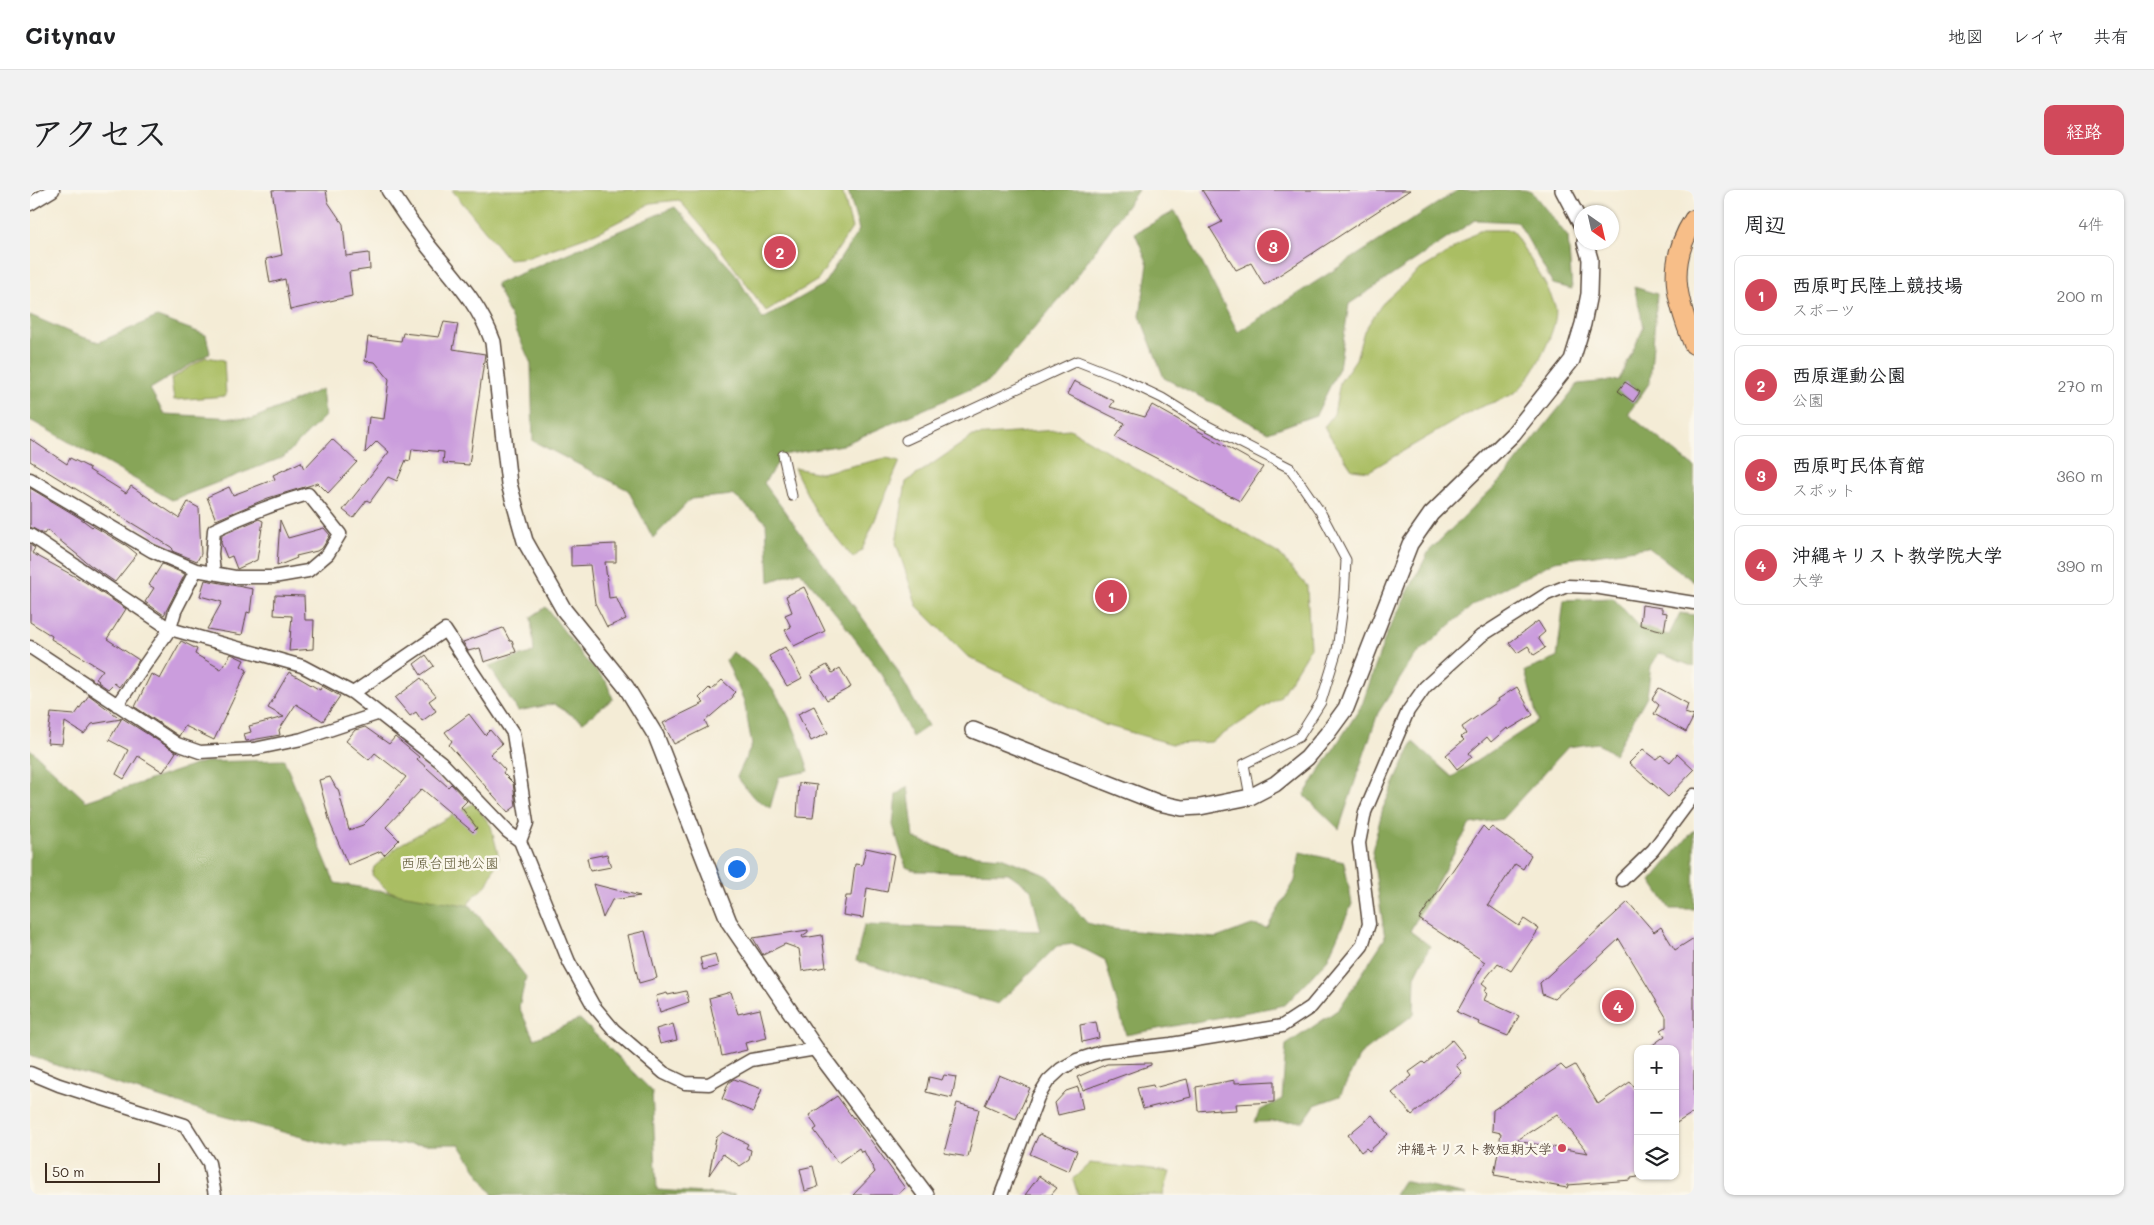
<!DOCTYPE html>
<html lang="ja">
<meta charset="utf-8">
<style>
:root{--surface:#fff;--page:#f2f2f2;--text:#202124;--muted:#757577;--line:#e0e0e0;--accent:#d1495b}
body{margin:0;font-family:Mali,"Klee One",sans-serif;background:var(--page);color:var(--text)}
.controls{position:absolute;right:15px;bottom:15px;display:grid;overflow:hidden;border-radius:10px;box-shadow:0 1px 4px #0004}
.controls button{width:45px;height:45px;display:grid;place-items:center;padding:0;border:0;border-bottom:1px solid var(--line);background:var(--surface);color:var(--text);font:25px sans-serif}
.compass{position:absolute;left:1544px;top:15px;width:45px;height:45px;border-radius:50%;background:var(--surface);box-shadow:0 1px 4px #0004;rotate:146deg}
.scale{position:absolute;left:15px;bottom:12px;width:115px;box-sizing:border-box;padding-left:5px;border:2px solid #3b2a1e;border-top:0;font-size:14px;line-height:18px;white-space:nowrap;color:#3b2a1e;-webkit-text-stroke:4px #fbf7ec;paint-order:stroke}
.you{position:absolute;left:706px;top:678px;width:18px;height:18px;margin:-12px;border:4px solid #fff;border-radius:50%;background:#1a73e8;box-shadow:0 0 0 8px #1a73e833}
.badge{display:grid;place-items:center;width:32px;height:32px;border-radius:50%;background:var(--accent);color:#fff;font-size:16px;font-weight:700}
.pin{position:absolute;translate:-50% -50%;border:2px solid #fff;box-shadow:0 1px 5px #0006}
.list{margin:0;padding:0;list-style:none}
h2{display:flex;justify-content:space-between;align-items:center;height:65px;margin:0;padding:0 20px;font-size:21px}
h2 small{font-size:16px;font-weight:400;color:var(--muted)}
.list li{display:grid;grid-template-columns:32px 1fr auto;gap:15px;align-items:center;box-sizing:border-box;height:80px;margin:0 10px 10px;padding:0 10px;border:1px solid var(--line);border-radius:10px}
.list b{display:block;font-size:19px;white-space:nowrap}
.list p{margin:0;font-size:16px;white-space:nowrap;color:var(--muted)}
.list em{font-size:16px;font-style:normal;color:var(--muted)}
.icon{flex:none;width:28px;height:28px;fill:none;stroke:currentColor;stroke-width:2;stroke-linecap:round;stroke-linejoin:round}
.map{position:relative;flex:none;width:1664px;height:1005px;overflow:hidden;border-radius:10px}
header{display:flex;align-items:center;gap:30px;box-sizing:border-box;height:70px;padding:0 25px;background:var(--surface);border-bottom:1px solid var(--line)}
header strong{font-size:24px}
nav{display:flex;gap:28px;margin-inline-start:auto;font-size:18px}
.intro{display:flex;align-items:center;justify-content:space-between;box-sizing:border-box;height:120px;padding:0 30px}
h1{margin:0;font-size:35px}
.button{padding:12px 22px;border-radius:10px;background:var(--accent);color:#fff;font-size:18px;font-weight:700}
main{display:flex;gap:30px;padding:0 30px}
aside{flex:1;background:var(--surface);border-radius:10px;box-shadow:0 1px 4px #0004}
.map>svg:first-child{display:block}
.green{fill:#aabe63;stroke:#727440}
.forest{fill:#87a559;stroke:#61683c}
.building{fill:#cb9ddd;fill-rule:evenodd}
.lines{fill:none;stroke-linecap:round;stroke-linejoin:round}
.pedestrian-casing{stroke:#57473a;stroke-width:11}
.minor-casing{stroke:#57473a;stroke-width:15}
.tertiary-casing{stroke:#57473a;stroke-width:18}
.primary-casing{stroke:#57473a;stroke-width:22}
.pedestrian{stroke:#fff;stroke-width:9}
.minor{stroke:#fff;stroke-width:12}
.tertiary{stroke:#fff;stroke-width:15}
.primary{stroke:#f7be88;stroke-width:20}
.poi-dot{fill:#d1495b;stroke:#fbf7ec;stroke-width:2}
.labels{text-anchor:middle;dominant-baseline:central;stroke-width:5;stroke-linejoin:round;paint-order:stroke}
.park-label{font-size:14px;fill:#5c5633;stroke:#fbf7ec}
.poi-label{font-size:14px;fill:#3b2a1e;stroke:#fbf7ec;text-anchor:end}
</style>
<header>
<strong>Citynav</strong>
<nav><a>地図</a><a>レイヤ</a><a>共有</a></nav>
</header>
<div class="intro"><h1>アクセス</h1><a class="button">経路</a></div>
<main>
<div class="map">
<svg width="1664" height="1005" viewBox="0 0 1664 1005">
<rect width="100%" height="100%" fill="#fbf7ec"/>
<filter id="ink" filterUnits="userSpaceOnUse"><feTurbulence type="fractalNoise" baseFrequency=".02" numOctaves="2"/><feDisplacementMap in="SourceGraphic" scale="10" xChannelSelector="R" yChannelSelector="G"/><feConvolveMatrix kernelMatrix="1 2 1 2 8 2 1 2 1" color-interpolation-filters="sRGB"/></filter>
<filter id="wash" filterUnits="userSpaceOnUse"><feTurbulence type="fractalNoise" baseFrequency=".0096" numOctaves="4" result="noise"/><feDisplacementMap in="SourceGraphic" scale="20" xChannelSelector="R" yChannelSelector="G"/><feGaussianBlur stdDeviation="1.12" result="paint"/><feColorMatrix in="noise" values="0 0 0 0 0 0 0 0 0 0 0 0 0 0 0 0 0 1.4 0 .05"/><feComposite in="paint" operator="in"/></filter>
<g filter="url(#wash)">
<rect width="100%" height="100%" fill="#f4ecd6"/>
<path class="green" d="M422,0H812L822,38L788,90L736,121L686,53L649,10L621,13L605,23L566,43L499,67L478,69Z
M1449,40H1482C1495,62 1517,92 1525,116C1531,135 1502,189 1487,201C1474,211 1456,213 1442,221L1339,281L1322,279L1294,237L1304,224L1310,192L1326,169L1334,141L1352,114L1388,81L1418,63Z
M176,167L194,170L196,206L144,210L141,189Z
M1040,239L1249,364L1277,396L1280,458L1250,507L1181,552L1142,554L1075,535L937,466L887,416L866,353L876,292L943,246Z
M856,268L870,271L832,360L823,368L787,324L764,278L791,283Z
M444,613L461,636L469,668C464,677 461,687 457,694C451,702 441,705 438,716L367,704L357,700L342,685L344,677L371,654Z
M1060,973L1140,982L1133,1005H1048L1043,989Z"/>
<path class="forest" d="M818,0H1108L1038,99L959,191L812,255L753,265L734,293L856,460L898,536L882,547L853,486L807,425L770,381L739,392L736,332L703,305L661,309L623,348L598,300L503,251L501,174L466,94L645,17L704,82L733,129L793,95L829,40Z
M1428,0H1494L1502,2L1538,47L1542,99L1523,94L1488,32L1445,30L1319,114L1309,178L1286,225L1238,242L1134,188L1110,126L1118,74L1105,43L1145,21L1208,142Z
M1604,97L1627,104L1620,192L1598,224L1664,277V392L1618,357L1525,371L1443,415L1384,467L1348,523L1309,639L1274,605L1332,515L1356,445L1399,361L1474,287L1548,194L1589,190L1614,137Z
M0,125L46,145L69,152L127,127L176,145L180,163L120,199L134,224L222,229L292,199L295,226L254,267L142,310L0,230Z
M1583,408L1609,436L1639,445L1650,423L1664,425V477L1629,463L1621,476L1617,506L1584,564L1567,553L1538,557L1472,629L1440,634L1380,741L1400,756L1385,786L1384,824L1330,865L1310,906L1285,915L1274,931L1225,932L1229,921L1252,909L1256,855L1309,819L1355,748L1342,661L1353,618L1383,552L1422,587L1508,531L1495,481L1527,468L1534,410Z
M516,417L554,468L576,491L583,509L553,532L524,514L488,521L459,476L504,462L501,427Z
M702,462C747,489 764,533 779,581L749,587L740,618L723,607L707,587L722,555L714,511L696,470Z
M0,559L56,611L174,572L254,570L305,693L441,716L496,787L489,817L504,849L550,829L622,901L627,1000L705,1005H463L429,954L301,955L171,920L28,876L0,865Z
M878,596L884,648L925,663L971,667L1018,686L1057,733L1082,739L1186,748L1222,735L1237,738L1265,691L1270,662L1314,672L1322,714L1297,770L1255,815L1096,845L1075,770L1044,754L1027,756L968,814L826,771L834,735L1011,741L1001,699L978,683L886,681L876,677L863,635L866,605Z
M1664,640V719H1640L1621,691Z
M1373,991L1436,1005H1364Z"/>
<g id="blocks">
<path class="building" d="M242,0H296L298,12L313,34L316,66L339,63L340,79L319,82L322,106L260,120L255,89L240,93L236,69L252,65Z
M1172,0H1380L1234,95L1221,73L1206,80L1180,38L1192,32Z
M414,132L428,134L423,159L455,164L439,275L413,273L414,262L382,259L380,271L376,270L367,291L358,287L340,312L337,310L323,328L313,320L359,262L347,251L335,263L339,227L354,229L359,189L345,172L335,171L338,147L371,151L373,143L409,147Z
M1044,191L1084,211L1080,217L1115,227L1122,215L1233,277L1210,311L1085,247L1095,233L1037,204Z
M1595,192L1610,202L1603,212L1588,201Z
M0,249L37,274L40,268L60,278L59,280L96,303L101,296L149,328L158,312L169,318L171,364L167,371L142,361L143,359L141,357L0,271Z
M302,249L327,272L298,303L288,293L238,308L186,330L177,307L199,297L203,305L245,289L243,285L271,272L274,279Z
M0,298L50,328L62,337L63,336L97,356L107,364L85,392L60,375L17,340L14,344L0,337Z
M229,329L233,331L227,370L207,379L202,366L197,368L191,353L192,345Z
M250,330L258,348L294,338L300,345L293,357L287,361L266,366L267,368L247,376Z
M586,354V372H575L579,408L586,407L596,429L577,437L565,413L560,375L541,376V356Z
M0,355L5,358L2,363L55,392L96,419L77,449L109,470L89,497L84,493L78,499L68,492L69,491L66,489L73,480L21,449L22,446L0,432Z
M132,374L155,384L134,425L115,412L124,398L119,395Z
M175,390L223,399L220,423L217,422L212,445L177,439L192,412L170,406Z
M774,397L795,441L764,456L755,440L761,437L755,425L762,422L756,406Z
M245,405L274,406L275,430H284L283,459L259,461L262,426L244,425Z
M1612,415L1632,418V422L1637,423L1634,441L1610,435Z
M1508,431L1515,442L1508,448L1515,458L1504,465L1498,456L1487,463L1479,453Z
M473,438L480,451H482L486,462L454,472L450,458L438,461L433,452Z
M151,451L167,459L165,464L191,479L201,464L214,470L211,476L217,480L184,550L155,536L149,546L105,517L121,484L130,489Z
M755,457L772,488L757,496L739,466Z
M396,465L404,476L391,485L384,474Z
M797,475L802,483L810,478L821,497L797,510L781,484Z
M259,482L290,500L292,496L310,506L293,531L266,514L249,540L250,545L216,551L214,544L221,542L219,536L254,527L238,518Z
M391,488L406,506L399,511L406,521L392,531L386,522L380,526L365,508Z
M692,490L705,502L702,505L703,507L675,531L678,537L644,554L633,533L674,513L669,508L679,498L681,500Z
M1487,497L1503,525L1478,540L1477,538L1461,552L1457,547L1439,563L1442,567L1427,579L1416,565L1434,550L1431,547L1436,544L1432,537L1469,511L1468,509Z
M1629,498L1658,514L1655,523L1664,526L1656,542L1624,524L1629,515L1622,509Z
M59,505L91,529L62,534L54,544L35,532L32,554L17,553L21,523L45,525Z
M784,516L798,543L781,551L768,524Z
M439,524L455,545L460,540L472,554L460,564L475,580L473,583L483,593L486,616L478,622L419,555L422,551L415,542Z
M92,528L146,562L133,582L108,566L94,589L86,584L98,560L79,550Z
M335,537L359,554L365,547L389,567L387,569L418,597L421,594L437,611L431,617L447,638L443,642L392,599L356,637L369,650L354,665L351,661L318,675L300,633L289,590L300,587L306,598L308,599L319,640L333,635L353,615L376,587L345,563L339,570L316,551L325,540Z
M1613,559L1626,569L1631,565L1640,572L1647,564L1664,580L1638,607L1599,573Z
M769,593L787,595L783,628L767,627Z
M1453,636L1458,641L1462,637L1501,665L1493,679L1485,674L1458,715L1489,736L1494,729L1509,739L1481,781L1468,773L1452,793L1457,797L1455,802L1457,804L1454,810L1489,826L1478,846L1448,834L1449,832L1427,822L1455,772L1389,729Z
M836,658L864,664L857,702L837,698L833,728L813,725L816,706H821L825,674L832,675Z
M577,664L581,677L560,681L557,668Z
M563,694L610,706L582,710L573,728Z
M1598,712L1624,742L1631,737L1645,760L1664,748V922L1645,934V859H1617L1635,846L1631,840L1636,837V827L1589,749L1524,809L1512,804L1510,793Z
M778,740V742L772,746L773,748L792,745L796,777L772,781L769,759L755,754L733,765L723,748Z
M615,741L627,788L609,793L598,745Z
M685,764L688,776L673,780L670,768Z
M656,801L659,812L630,822L626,806L637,803L638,805Z
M701,802L708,824L730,819L737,848L715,853L717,860L692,866L679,808Z
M1066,832L1069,848L1052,852L1050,835Z
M643,834L647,850L630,854L626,839Z
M1422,850L1436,867L1426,875L1432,883L1382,925L1362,903L1382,886L1379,882L1393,872L1395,874Z
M1121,873V875L1053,900L1047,887L1077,874Z
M1531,875L1536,880L1545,875L1568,914L1600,892L1608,902V987L1601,988V990L1538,995L1537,998L1464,985L1471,943L1462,941L1463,920ZM1527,924L1558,963L1486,951Z
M914,885L926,887L922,908L896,902L899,887L912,890Z
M969,885L1000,898L986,929L955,915Z
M704,889L732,899L723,922L692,909L699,892Z
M1157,889L1161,907L1113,919L1107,898L1123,895L1124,898Z
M1205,890V893L1244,891V912L1206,914L1207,920L1189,921V919L1168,921L1166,897Z
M1048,897L1053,919L1028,925L1025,913L1036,901Z
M807,906L823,928L824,927L875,998L867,1005H823L845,982L834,961L831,962L829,958L808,973L784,940L787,938L779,925Z
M927,913L949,919L938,967L914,963Z
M1342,925L1358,944L1339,961L1336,958L1331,962L1318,945Z
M693,942L718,954L716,958L721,960L719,970L710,976L693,964L679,985L686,948Z
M1009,944L1047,961L1039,981L1000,964Z
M783,976L788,997L775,1001L770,979Z
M1009,986L1027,998L1021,1005H995Z"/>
</g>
</g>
<g filter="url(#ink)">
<use href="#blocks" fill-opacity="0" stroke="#57473a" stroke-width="1"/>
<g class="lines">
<g class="pedestrian-casing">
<path id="pedestrian" d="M876,250L1047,171L1088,187L1132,208L1174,234L1260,278L1291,323L1316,370L1314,408L1307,460L1291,512L1269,547L1214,574L1220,607
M753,265L762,306"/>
</g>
<g class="minor-casing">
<path id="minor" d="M0,14L23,0
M0,289L122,361L166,380L205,387H243L278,381L298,364L310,344L278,304C246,313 215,325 184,340L182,364L184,383
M0,345L140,439L272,476L323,503L411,572L478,642L490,651L539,772L563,815L584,840L634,883L655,893L679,894L721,870L786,859
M0,457L147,554L170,562L224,559L272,549L347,524
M323,503L415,440L483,543L497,633L490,651
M87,515L140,439L145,421L166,380
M1592,690L1623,660L1664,605
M0,883L29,895L155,935L179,973L185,1005
M971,1005L1008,907L1018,891L1031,879L1047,870L1072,862L1141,854L1252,836L1281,817L1332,756L1339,734L1329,653L1335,622L1378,521L1395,497L1451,446L1517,404L1537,396L1564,397L1664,413"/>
</g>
<g class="tertiary-casing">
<path id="tertiary" d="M359,0C371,19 385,39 399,57C424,88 449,113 463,152L479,294L495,351L534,420L596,497L626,546L699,732L786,859L896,1005
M1533,0L1552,36
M943,540L1129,613L1152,618L1170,617L1220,607L1245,594L1277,568L1297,544L1316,518L1380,354L1401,324L1483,244L1542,170L1553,134L1559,104L1560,69L1555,52"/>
</g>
<g class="primary-casing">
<path id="primary" d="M1664,30C1636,74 1646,109 1664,154"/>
</g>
<use href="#pedestrian" class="pedestrian"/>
<use href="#minor" class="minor"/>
<use href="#tertiary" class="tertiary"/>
<use href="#primary" class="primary"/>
</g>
</g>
<circle class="poi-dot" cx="1532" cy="958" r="5"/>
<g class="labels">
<g class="park-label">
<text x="420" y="672">西原台団地公園</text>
</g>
<g class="poi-label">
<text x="1522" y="958">沖繩キリスト教短期大学</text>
</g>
</g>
</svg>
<div class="controls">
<button>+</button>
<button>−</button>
<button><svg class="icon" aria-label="layers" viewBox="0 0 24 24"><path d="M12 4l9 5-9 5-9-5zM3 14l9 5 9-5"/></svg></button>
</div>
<svg class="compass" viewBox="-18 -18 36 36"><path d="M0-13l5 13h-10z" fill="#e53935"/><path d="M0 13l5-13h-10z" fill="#757577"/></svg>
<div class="scale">50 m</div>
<div class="you"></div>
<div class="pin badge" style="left:1081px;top:406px">1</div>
<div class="pin badge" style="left:750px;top:62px">2</div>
<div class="pin badge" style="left:1243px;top:56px">3</div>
<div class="pin badge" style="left:1588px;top:816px">4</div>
</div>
<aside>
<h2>周辺<small>4件</small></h2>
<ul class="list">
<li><span class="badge">1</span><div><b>西原町民陸上競技場</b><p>スポーツ</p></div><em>200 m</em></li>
<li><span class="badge">2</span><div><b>西原運動公園</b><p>公園</p></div><em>270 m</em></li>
<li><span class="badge">3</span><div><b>西原町民体育館</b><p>スポット</p></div><em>360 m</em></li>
<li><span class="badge">4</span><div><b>沖縄キリスト教学院大学</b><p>大学</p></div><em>390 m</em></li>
</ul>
</aside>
</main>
